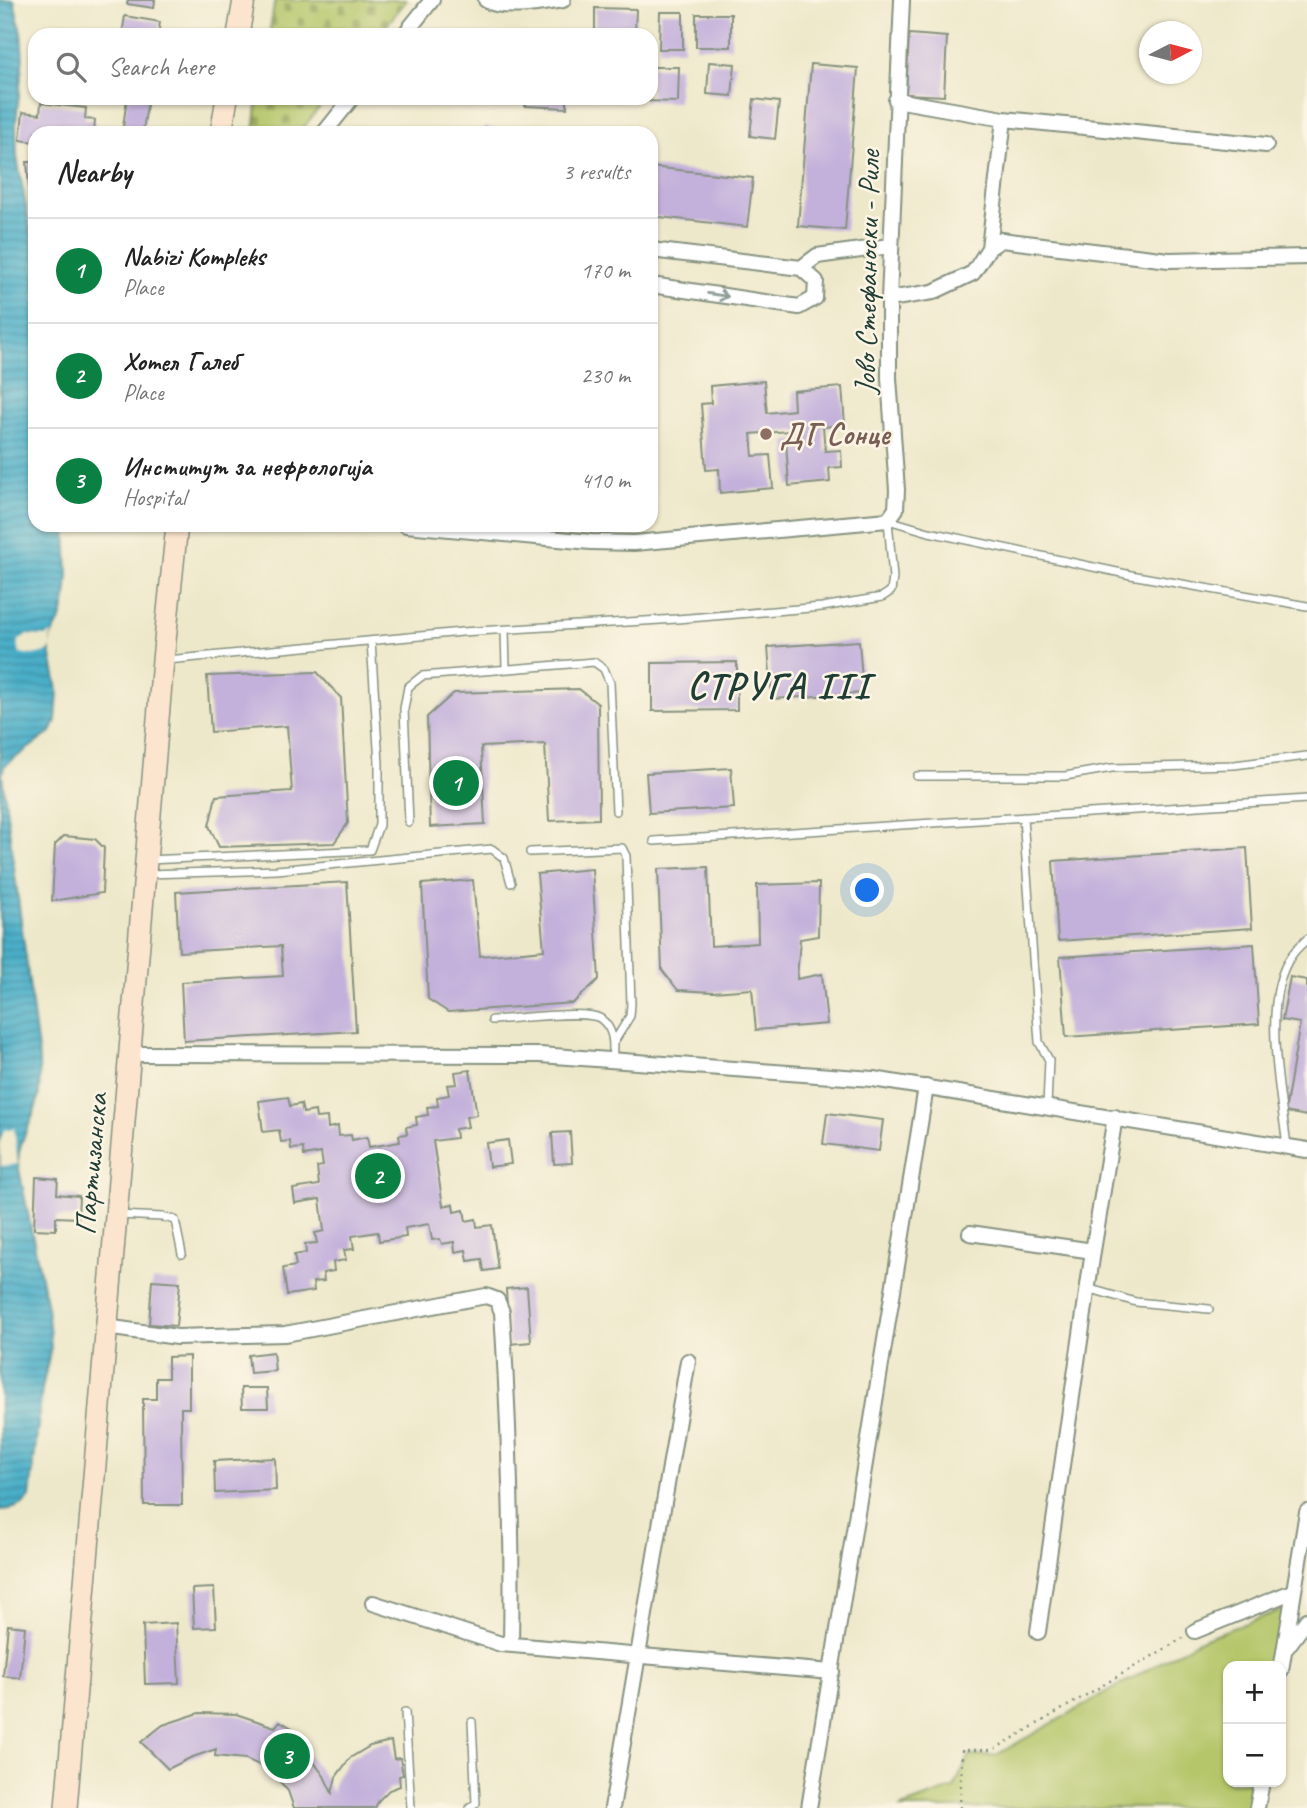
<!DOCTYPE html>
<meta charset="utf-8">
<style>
:root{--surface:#fff;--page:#f6f6f6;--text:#222;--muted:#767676;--line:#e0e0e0;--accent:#0b8043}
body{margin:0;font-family:Caveat,sans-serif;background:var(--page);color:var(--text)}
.controls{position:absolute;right:21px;bottom:21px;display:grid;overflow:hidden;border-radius:14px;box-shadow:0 2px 5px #0004}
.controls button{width:63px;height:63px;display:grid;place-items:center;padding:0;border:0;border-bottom:2px solid var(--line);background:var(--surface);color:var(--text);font:35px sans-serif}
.compass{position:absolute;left:1139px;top:21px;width:63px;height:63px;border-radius:50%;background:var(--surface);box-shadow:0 2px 5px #0004;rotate:84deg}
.you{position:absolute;left:868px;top:891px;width:24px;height:24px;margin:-18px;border:5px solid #fff;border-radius:50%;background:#1a73e8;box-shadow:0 0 0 10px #1a73e833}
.badge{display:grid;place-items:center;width:46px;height:46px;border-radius:50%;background:var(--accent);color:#fff;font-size:23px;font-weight:700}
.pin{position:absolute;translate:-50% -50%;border:4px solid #fff;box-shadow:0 2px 7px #0006}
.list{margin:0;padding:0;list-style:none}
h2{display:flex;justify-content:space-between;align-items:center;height:91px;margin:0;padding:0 28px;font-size:30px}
h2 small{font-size:23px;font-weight:400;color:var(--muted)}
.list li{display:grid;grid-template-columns:46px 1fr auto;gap:21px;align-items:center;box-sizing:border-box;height:105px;padding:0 28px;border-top:2px solid var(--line)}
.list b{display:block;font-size:26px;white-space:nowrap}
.list p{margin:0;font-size:23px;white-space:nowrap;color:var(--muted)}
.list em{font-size:23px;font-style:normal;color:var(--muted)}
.icon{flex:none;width:38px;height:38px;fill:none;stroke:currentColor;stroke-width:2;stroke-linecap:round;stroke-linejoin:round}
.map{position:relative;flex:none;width:1307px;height:1808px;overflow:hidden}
.search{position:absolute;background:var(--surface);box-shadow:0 2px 5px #0004;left:28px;top:28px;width:630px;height:77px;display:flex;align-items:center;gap:18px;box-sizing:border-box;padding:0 24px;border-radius:21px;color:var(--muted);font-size:26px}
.panel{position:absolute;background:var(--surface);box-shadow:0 2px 5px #0004;left:28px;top:126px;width:630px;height:406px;border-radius:21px}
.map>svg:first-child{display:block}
.green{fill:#b5c66a;stroke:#6a824f;stroke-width:2}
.cemetery{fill:url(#cemetery-stones);stroke:#6a824f;stroke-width:2}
.water{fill:url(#water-rules);stroke:#34767e;stroke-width:2}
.pier{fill:#eee8cb}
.building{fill:#c3b0db}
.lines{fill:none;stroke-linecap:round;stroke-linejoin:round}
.lane-casing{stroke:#869280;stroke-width:10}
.street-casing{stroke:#869280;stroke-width:18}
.secondary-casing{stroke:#869280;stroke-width:24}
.path{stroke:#869280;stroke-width:2.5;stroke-dasharray:2 5;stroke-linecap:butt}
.lane{stroke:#fff;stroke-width:7}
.street{stroke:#fff;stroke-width:14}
.secondary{stroke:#fbe5cf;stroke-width:21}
.oneway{stroke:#8f9e9a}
.education-dot{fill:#8d6e63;stroke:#fcf5e5;stroke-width:2.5}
.labels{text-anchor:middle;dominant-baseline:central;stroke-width:5;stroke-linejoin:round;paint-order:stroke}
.street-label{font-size:30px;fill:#1f3d34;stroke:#fcf5e5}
.education-label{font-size:30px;font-weight:bold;fill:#785e54;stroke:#fcf5e5;text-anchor:start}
.district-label{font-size:37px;font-weight:bold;letter-spacing:2px;fill:#1f3d34;stroke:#fcf5e5}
</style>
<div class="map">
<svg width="1307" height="1808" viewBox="0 0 1307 1808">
<defs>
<pattern id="cemetery-stones" width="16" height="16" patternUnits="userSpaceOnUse" patternTransform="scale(1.75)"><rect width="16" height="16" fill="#b5c66a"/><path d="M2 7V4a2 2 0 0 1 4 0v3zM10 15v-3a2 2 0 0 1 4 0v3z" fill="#93a258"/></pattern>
<pattern id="water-rules" width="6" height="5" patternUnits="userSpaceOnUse" patternTransform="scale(1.75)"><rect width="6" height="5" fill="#49aec8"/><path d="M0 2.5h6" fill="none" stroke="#3c8fa3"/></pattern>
</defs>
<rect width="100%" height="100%" fill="#fcf5e5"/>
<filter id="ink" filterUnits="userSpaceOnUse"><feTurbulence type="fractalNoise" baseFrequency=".0143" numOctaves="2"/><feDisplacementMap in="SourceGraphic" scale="14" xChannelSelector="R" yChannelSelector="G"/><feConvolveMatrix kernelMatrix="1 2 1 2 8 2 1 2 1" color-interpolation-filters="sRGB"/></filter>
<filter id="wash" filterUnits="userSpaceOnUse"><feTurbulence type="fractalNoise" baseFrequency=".00686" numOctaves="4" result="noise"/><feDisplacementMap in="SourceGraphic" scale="28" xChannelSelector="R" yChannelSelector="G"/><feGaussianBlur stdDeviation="1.57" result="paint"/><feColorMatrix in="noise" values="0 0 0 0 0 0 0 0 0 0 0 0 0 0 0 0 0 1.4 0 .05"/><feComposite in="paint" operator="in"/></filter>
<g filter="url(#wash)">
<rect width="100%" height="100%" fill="#eee8cb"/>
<path class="green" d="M1284,1609L1276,1666H1228V1782H1260L1256,1808H899L954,1788L969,1756L996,1755L1200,1640Z"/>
<path class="cemetery" d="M275,0H407L379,35H269Z
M258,98H327L299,133H254Z"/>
<path class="water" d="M0,0H14L21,33L23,57L16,123L17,157L35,256V525H66L68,576L66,599L62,617L50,638L49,646L58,690L56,721L51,732L4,766L2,775L39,1059C39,1072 41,1086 38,1099C34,1121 17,1142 18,1164L47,1307L51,1347L42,1389L30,1497C22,1508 12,1509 0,1510Z"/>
<path class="pier" d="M53,633L50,638V649L48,652L32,655L20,653L18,642L22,638L26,635L46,636Z
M14,1128L18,1164L1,1166L0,1142L4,1130Z"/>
<g id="blocks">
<path class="building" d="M128,0H155L154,8L127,4Z
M595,8L636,9L635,35H595Z
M660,12H683V49H659Z
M696,14H731V47H696Z
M125,16L160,22L158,35H122Z
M909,34L947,37L944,96L906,94Z
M709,62L735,64L732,96L707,94Z
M811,64L858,68L845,230L798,226Z
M651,67H679L678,102L645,101V98H651Z
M127,98H148L143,131L123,127Z
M525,98H567V108L525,106Z
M754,99L779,102L775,139L750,136Z
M41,103L86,108L85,119L95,120L94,133H35V142L20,140L23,112L40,114Z
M485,127L508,132V133H484Z
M27,162H35V233H33Z
M651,167L753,178L747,227L651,216Z
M764,381L767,413L794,410L793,391L842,387L845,425L823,427L825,451L841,450L842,467L829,468L830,482L789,486L786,441L802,440V430L751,434L753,456L770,455L773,488L720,493L719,469L706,470L701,404L711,403L710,386Z
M859,641L863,693L772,699L768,647Z
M737,662V710L652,711V663Z
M317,672L341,698L348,823L334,843L219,847L209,826L216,796L292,791L287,726L211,732L207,676Z
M579,689L598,704L599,819L549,821L545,744L481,747L485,824L430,827L427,717L454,693Z
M731,768L734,808L649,813L646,773Z
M64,836L95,839L104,848L102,893L52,901L55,845Z
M1247,848L1252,928L1058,941L1053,861Z
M708,867L711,946L758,943L757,885L819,883L818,936L800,939L797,979L822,974L827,1024L756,1030L752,989L713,992L678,990L662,970L658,869Z
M592,869L599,979L573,1003L448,1012L428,999L422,884L473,880L480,956L544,950L537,874Z
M347,882L356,1031L184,1041L181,982L283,976L281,946L179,952L176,892Z
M1254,944L1259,1024L1066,1037L1060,957Z
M1290,977L1307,980V1116L1285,1112L1300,1023L1282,1020Z
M470,1070L477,1115L466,1117L468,1127L455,1129L456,1138L433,1141L443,1206L453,1204L454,1212L464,1210L466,1221L476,1219L477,1227L492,1225L498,1269L484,1271L482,1259L468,1261L466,1250L455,1252L454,1242L442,1244L440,1239L432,1240L429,1224L405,1228L406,1237L379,1241L378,1232L352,1236L354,1249L344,1250L346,1260L333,1262L334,1271L323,1273L324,1281L313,1282L314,1291L287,1295L283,1268L296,1266L294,1255L306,1253L305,1244L317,1243L315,1233L324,1231L320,1199L295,1203L293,1189L319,1185L317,1167L323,1166L321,1153L304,1156L303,1148L291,1149L290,1141L281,1142L279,1130L263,1132L259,1101L288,1097L290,1106L301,1104L303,1113L315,1111L316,1118L327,1117L328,1128L338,1126L339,1136L351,1135L352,1140L367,1137L369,1147L400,1142L399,1135L407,1134L406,1127L417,1125L416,1117L428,1115L427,1107L438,1106L437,1097L449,1095L447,1085L457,1084L455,1072Z
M827,1113L883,1120L879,1151L823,1144Z
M570,1132L572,1163L554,1164L552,1133Z
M508,1140L511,1164L489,1167L486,1143Z
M36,1177L58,1179L57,1194L79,1196L78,1218L56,1217V1230L34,1229Z
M152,1280L180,1282L176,1326L149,1324Z
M527,1287L531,1342L509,1344L506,1289Z
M273,1352L275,1371L250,1373L248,1355Z
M189,1356V1408H181L182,1505H144L143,1399H156V1378H168V1357Z
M241,1388H267L268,1408H242Z
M275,1458L276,1490L215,1493L214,1461Z
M214,1588L216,1627L194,1628L192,1589Z
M176,1623L179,1683L145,1684L143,1625Z
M8,1625L25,1627L20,1678L3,1676Z
M199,1713L236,1714L275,1727L280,1721L295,1730L291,1738L302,1746L324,1776L332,1793L336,1777L350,1758L370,1746L391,1741L394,1759L400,1758L403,1775L399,1776L400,1786L389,1790L379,1800L375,1808H294L288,1791L270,1770L246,1759L215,1756L216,1749L190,1758L168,1769L141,1742L163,1725Z"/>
</g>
</g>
<g filter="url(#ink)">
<use href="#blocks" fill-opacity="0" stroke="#869280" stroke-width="2"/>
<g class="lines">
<g class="lane-casing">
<path id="lane" d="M505,630L506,668
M167,660L462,632L677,619L822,607L882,597L891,591L893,578L888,520L929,532L1131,575L1307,606
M917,776H1065L1112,768L1234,765L1307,756
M1023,817L1039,1042L1049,1060L1047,1106
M409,822L404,709L408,687L422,676L594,662L604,669L610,683L616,811
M654,841L1307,799
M530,852L622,848L626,856L631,1004L630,1016L614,1042
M147,860L370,850L379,825V763L371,641
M147,874L277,870L492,849L504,858L511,883
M492,1020C512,1019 588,1009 601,1019C614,1029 614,1044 612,1059
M1287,1146C1281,1095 1260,998 1292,955C1296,949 1302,944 1307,939
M117,1215L163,1217L175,1220L182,1254
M1087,1288L1136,1302L1209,1309
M405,1712L411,1808
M470,1808L476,1803L472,1722"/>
</g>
<g class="street-casing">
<path id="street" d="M486,0C502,11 544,3 563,0
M404,35L432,0
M896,100L1004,119L1266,145
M324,133L352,98
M989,248L1004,119
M651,250L801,268L816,281L815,298L799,307L651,285
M801,268L817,256L890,246
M889,299L933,292L973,273L989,248L1001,240L1169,260L1307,257
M406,525L591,542L634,543L888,520L896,509L897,490L889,378V299L902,0
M130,1054L540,1055L873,1079L1307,1150
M970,1233L1093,1251
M106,1327L177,1337L285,1334L486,1296L497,1300L502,1312C509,1423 513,1534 511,1645
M373,1603L501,1644L832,1672
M1195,1631L1294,1591
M1038,1632L1093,1251L1115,1117
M1287,1647L1307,1620
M1281,1670L1307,1512
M612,1808L688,1361
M809,1808L926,1087
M1257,1808L1262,1782"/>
</g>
<g class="secondary-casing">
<path id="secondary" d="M238,35L244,0
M221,133L227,98
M66,1808L163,660L177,525"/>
</g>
<path class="path" d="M960,1808L962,1750H993L1183,1638"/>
<use href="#lane" class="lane"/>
<use href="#street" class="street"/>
<use href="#secondary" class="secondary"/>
</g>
<defs><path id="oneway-shaft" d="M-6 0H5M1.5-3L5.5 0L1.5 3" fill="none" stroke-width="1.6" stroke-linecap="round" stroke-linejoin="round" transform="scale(1.75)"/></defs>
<use class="oneway" href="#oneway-shaft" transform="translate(718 295) rotate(9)"/>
</g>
<circle class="education-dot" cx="766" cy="434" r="7"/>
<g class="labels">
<g class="street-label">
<text transform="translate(867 272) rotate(-89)">Јово Стефаноски - Риле</text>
<text transform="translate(91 1164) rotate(-85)">Партизанска</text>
</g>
<g class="education-label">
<text x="780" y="434">ДГ Сонце</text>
</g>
<g class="district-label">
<text x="779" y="685">СТРУГА III</text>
</g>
</g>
</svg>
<div class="controls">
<button>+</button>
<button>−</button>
</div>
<svg class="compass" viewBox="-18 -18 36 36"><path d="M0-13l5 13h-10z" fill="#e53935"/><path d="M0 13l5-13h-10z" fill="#767676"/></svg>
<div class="you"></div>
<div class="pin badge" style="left:456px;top:783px">1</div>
<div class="pin badge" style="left:378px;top:1176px">2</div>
<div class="pin badge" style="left:287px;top:1756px">3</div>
<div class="search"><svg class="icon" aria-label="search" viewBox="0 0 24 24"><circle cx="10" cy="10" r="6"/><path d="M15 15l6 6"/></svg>Search here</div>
<section class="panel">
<h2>Nearby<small>3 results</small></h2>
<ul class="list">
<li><span class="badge">1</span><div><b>Nabizi Kompleks</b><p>Place</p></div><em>170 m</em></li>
<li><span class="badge">2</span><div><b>Хотел Галеб</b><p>Place</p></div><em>230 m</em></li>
<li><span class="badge">3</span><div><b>Институт за нефрологија</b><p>Hospital</p></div><em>410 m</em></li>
</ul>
</section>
</div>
